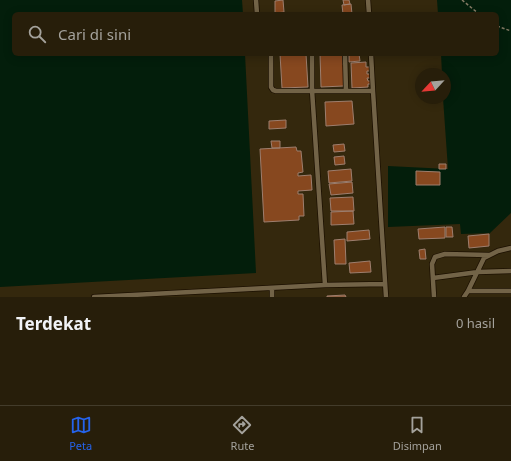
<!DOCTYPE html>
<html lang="id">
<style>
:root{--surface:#271e0a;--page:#332b18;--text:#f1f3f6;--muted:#a4a29c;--line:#433c2b;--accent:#2563eb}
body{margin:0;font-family:"Noto Sans",sans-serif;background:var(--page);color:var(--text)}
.compass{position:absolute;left:415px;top:68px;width:36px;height:36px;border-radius:50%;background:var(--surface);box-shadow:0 2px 10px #0003;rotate:244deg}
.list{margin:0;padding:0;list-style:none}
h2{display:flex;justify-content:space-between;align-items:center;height:52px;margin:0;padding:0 16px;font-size:17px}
h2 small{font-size:13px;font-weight:400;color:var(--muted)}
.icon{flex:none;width:22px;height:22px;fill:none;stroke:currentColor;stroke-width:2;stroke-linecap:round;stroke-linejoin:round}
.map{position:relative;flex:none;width:511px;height:297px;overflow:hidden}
.search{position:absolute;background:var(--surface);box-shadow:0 2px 10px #0003;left:12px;right:12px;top:12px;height:44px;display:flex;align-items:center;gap:10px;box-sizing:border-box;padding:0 14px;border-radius:6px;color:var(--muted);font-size:15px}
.sheet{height:108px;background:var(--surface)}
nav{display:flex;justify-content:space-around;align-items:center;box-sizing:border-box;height:56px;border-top:1px solid var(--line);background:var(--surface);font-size:11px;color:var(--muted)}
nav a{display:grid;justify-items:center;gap:2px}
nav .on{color:var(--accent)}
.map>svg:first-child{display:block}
.water{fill:#031e0b}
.building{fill:#87481f;stroke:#9d7e6e}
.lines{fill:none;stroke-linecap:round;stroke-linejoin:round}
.service-casing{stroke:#1c1000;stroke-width:6}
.path{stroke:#857b65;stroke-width:1.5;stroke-dasharray:3 2;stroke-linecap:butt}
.service{stroke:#726347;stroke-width:4.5}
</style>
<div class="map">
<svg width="511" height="297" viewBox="0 0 511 297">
<rect width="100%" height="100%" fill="#34280d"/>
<path class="water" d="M0,0H242L243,14H14V54H245L256,273L0,287Z
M437,0H511V213L490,233L461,234L460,224L388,227V166L448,169L443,98H445V74H442L441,54H497V14H438Z"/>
<path class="building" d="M283,0L284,12L275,13V1Z
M343,0H349L350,4L344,5Z
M351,4L352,14H343L342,5Z
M280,54H306L308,87L282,88Z
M320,54H344L345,58H343V65H345L344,86L321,87Z
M349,54H359L360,61L349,62Z
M366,62V67H370V71H367V74H371V78H367L368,81H371V84H368V87L352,88L351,63Z
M352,101L354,124L326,126L325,102Z
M286,120V128L269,129V121Z
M271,141H280V148H272Z
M344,144L345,151L334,152L333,145Z
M296,147L297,151H301L303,172L298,173V176L311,175L312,190L298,191V194H303L304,216H299V220L264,222L260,149Z
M344,156L345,164L335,165L334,157Z
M439,164H446V169H439Z
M351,169L352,181L329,183L328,171Z
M416,171L440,172V185H416Z
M352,182L353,193L331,195L329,184Z
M353,197L354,211H331L330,198Z
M353,211L354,224L331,225V212Z
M445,227V238L419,239L418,229Z
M446,227H452L453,237H446Z
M369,230L370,239L347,241V232Z
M489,234V246L469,248L468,236Z
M345,239L346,264H335L334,240Z
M425,249L426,259H420L419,250Z
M370,261L371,272L350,273L349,263Z
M345,295L346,297H327V296Z"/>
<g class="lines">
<g class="service-casing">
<path id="service" d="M256,0L257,14
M368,0L369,14
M271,54V87L273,90L276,91H373
M312,54V90L325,285
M345,54L346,91
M371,54L373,91L386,297
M433,278L478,272L511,271
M272,288V297
M468,291H511
M94,297L325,285L385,284
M434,297L432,264L435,257L445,254L489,255
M464,297L468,291L484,258L498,251L511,248"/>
</g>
<path class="path" d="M462,0L479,14
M497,26L511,31"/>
<use href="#service" class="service"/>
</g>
</svg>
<svg class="compass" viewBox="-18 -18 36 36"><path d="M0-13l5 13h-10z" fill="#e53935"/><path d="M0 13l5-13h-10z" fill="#a4a29c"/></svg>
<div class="search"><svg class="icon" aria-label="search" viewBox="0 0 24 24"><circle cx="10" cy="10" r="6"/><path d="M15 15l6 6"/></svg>Cari di sini</div>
</div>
<section class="sheet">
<h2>Terdekat<small>0 hasil</small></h2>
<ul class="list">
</ul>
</section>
<nav>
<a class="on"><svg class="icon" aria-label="map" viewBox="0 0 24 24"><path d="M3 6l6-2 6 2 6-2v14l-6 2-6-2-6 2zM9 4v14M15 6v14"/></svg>Peta</a>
<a><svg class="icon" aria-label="directions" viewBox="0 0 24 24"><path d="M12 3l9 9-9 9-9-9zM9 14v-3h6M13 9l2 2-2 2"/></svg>Rute</a>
<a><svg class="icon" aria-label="saved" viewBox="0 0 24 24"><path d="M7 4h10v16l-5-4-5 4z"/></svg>Disimpan</a>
</nav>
